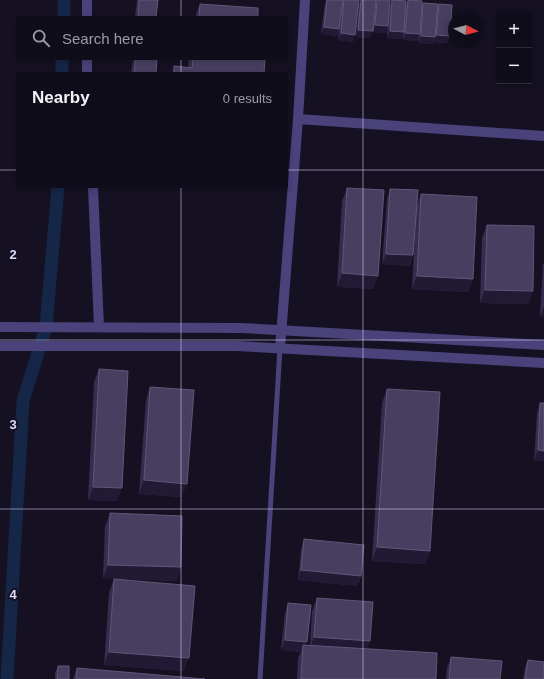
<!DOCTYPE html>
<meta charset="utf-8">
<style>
:root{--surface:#100d1a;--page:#1e1b27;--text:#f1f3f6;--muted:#9c9ca2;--line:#302d39}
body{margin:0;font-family:Arial,sans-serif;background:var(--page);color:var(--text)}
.controls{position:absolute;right:12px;top:12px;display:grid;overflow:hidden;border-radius:0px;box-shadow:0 2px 6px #0003}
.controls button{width:36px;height:36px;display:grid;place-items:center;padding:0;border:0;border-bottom:1px solid var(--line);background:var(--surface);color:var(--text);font:20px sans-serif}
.compass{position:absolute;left:448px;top:12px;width:36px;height:36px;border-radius:50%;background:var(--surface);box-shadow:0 2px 6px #0003;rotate:97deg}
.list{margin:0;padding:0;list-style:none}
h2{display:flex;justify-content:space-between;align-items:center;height:52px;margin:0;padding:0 16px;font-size:17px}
h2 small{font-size:13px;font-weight:400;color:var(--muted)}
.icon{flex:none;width:22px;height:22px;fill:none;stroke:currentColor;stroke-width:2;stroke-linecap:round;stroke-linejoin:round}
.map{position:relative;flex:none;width:544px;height:679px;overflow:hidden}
.search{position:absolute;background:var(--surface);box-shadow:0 2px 6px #0003;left:16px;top:16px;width:272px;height:44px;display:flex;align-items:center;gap:10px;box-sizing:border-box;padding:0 14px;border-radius:0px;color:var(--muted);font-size:15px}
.panel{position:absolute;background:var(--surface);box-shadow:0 2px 6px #0003;left:16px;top:72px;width:272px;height:116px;border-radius:0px}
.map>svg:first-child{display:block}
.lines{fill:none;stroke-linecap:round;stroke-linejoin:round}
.canal{stroke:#162647;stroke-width:13}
.service{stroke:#49427b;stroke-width:5}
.minor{stroke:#49427b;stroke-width:10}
.tertiary{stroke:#49427b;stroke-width:10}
.wall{fill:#362d4e}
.shaded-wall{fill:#211a35}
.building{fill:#483f60;stroke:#5f5778}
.grid{fill:none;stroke:#ded8fa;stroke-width:1;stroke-opacity:0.55}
.grid-label{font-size:13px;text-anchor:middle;font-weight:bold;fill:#ded8fa;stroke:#151122;stroke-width:4;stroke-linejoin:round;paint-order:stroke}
</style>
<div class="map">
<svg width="544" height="679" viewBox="0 0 544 679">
<rect width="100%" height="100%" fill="#151122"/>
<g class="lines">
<path class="canal" d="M64,17V0
M62,73V59
M7,679L23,401L46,327L58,187"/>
<path class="service" d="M260,679L280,348"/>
<path class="minor" d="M298,119L544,136
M280,348L298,119L305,0"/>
<path class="tertiary" d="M87,17V0
M87,73V59
M93,187L99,327
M0,327L242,328L544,345
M0,346H237L544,363"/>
</g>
<path class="wall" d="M137,0H158L156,17H135Z
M326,0H343L342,3L343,0H359L353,42L338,40L340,25L339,29L337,36L321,34L325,3Z
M361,0H376V3L377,0L390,6L392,0L406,4L408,0L422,7L423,3L437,9L439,4L450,36L447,43L434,42V41L433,44L418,43L419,38L417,41L403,40V34L401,39L387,38L388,27L386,33L373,32V31L370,38L356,37L359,5Z
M200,4L258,17H196V14Z
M133,59H157L156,73H131Z
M189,59H265L264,73H172L174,66L188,67Z
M347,188L373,289L337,287L342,201Z
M390,189L417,206L421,194L473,279L468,292L412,289L415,235L413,255L410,266L382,264L387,199Z
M487,225L533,291L528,304L480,303L482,238Z
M544,263V317H540L543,264Z
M99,369L117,501L88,500L94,382Z
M150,387L182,497L139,494L146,400Z
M387,389L430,551L425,564L372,561L382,403Z
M540,403L544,461H534L537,413Z
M110,513L181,567L176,581L103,578L105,527Z
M304,539L361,576L357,586L298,580L301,550Z
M114,579L184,671L104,665L109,593Z
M317,598L367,649L436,679H297L298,658L301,652L281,650L285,613L288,603L306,645L310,646L312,611Z
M451,657L500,679H446L447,668Z
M528,660L544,679H523L525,667Z
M58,666L69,679H55V673Z
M77,668L205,679H73Z"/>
<path class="shaded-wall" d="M375,25L388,26L386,33L373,32Z
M324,27L339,29L337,36L321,34Z
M358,30L373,31L370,38L356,37Z
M390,31L404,32L401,39L387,38Z
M341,33L355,35L353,42L338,40Z
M405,33L420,34L417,41L403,40Z
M436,35L450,36L447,43L434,42Z
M421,36L435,37L433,44L418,43Z
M386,254L413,255L410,266L382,264Z
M342,273L378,276L373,289L337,287Z
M417,276L473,279L468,292L412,289Z
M485,290L533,291L528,304L480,303Z
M544,306V317H540Z
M538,450L544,451V461H534Z
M144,480L187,484L182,497L139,494Z
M93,487L122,488L117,501L88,500Z
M377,547L430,551L425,564L372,561Z
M108,565L181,567L176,581L103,578Z
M301,570L361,576L357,586L298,580Z
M314,637L370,641L365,655L309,651Z
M285,640L307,642L303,652V645L301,652L281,650Z
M109,652L189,658L184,671L104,665Z"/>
<path class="building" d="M139,0H158L156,17H138Z
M327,0H343L339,29L324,27Z
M344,0H359L355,35L341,33Z
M361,0H376L373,31L358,30Z
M377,0H390L388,26L375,25Z
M392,0L406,1L404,32L390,31Z
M408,0L422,1L420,34L405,33Z
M423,3L438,4L435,37L421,36Z
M200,4L258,8V17H199Z
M439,4L452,5L450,36L436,35Z
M136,59H157L156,73H134Z
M193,59H265L264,73H174V66L192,68Z
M347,188L384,190L378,276L342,273Z
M390,189L418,190L413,255L386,254Z
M421,194L477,197L473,279L417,276Z
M487,225L534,226L533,291L485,290Z
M99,369L128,371L122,488L93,487Z
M150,387L194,390L187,484L144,480Z
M387,389L440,392L430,551L377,547Z
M540,403H544V451L538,450Z
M110,513L182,516L181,567L108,565Z
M304,539L364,545L361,576L301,570Z
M114,579L195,586L189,658L109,652Z
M317,598L373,602L370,641L314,637Z
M288,603L311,605L307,642L285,640Z
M303,645L437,653L436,679H301Z
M451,657L502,661L500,679H449Z
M528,660L544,662V679H525Z
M58,666H69V679H57Z
M77,668L205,679H76Z"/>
<path class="grid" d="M181,0V17M363,0V679M181,59V73M0,170H17M287,170H544M181,187V679M0,340H544M0,509H544"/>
<g class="grid-label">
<text x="13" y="259">2</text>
<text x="13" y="429">3</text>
<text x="13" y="599">4</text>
</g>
</svg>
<div class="controls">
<button>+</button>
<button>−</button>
</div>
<svg class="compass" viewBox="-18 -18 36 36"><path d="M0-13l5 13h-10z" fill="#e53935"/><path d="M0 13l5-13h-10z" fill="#9c9ca2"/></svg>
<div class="search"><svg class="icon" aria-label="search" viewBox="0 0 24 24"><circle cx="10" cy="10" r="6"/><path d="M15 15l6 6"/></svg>Search here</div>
<section class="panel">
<h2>Nearby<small>0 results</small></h2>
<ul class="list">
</ul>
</section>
</div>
